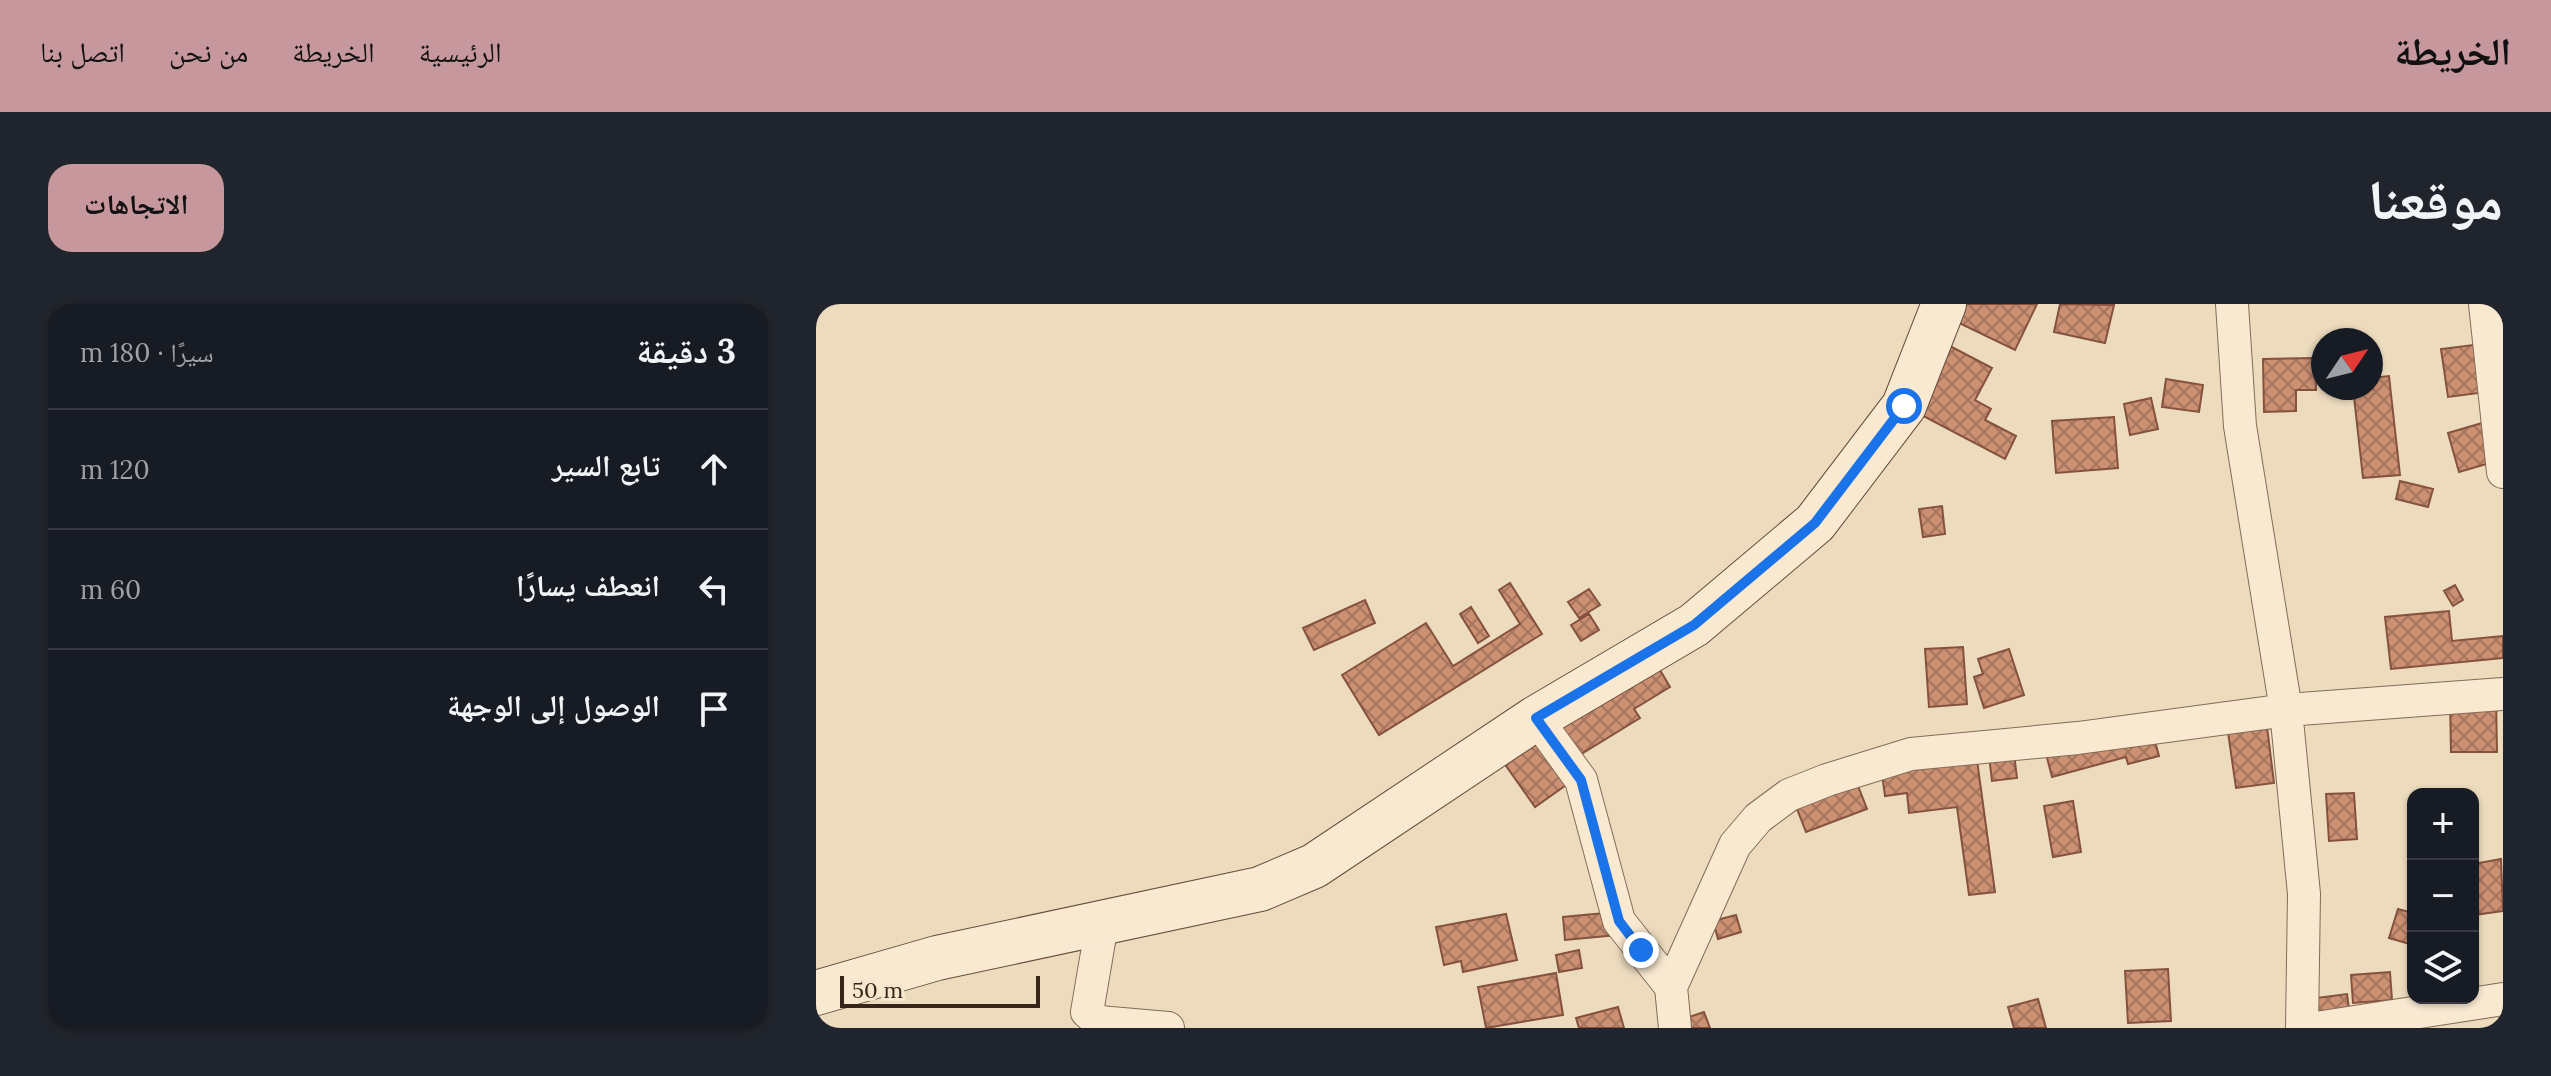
<!DOCTYPE html>
<html lang="ar">
<meta charset="utf-8">
<style>
:root{--surface:#171b24;--page:#20242c;--text:#f1f3f6;--muted:#9ea1a6;--line:#363941;--accent:#c7979e}
body{margin:0;font-family:Lora,"Noto Naskh Arabic",serif;background:var(--page);color:var(--text);direction:rtl}
.controls{position:absolute;right:24px;bottom:24px;display:grid;overflow:hidden;border-radius:16px;box-shadow:0 2px 6px #0004}
.controls button{width:72px;height:72px;display:grid;place-items:center;padding:0;border:0;border-bottom:2px solid var(--line);background:var(--surface);color:var(--text);font:40px sans-serif}
.compass{position:absolute;left:1495px;top:24px;width:72px;height:72px;border-radius:50%;background:var(--surface);box-shadow:0 2px 6px #0004;rotate:55deg}
.scale{position:absolute;left:24px;bottom:20px;width:200px;box-sizing:border-box;padding-left:8px;border:4px solid #35251b;border-top:0;font-size:22px;line-height:28px;white-space:nowrap;color:#35251b;-webkit-text-stroke:6px #f5e6cd;paint-order:stroke}
.stop{position:absolute;width:24px;height:24px;margin:-18px;border:6px solid #1a73e8;border-radius:50%;background:#fff}
.stop.end{background:#1a73e8;border-color:#fff;box-shadow:0 2px 8px #0008}
.list{margin:0;padding:0;list-style:none}
h2{display:flex;justify-content:space-between;align-items:center;height:104px;margin:0;padding:0 32px;font-size:34px}
h2 small{font-size:26px;font-weight:400;color:var(--muted)}
.list li{display:grid;grid-template-columns:52px 1fr auto;gap:24px;align-items:center;box-sizing:border-box;height:120px;padding:0 32px;border-top:2px solid var(--line)}
.list b{display:block;font-size:30px;white-space:nowrap}
.list em{font-size:26px;font-style:normal;color:var(--muted)}
.icon{flex:none;width:44px;height:44px;fill:none;stroke:currentColor;stroke-width:2;stroke-linecap:round;stroke-linejoin:round}
.map{position:relative;flex:none;width:1687px;height:724px;overflow:hidden;direction:ltr;border-radius:24px}
header{display:flex;align-items:center;gap:48px;box-sizing:border-box;height:112px;padding:0 40px;background:var(--accent);color:#111}
header strong{font-size:38px}
nav{display:flex;gap:44px;margin-inline-start:auto;font-size:28px}
.intro{display:flex;align-items:center;justify-content:space-between;box-sizing:border-box;height:192px;padding:0 48px}
h1{margin:0;font-size:56px}
.button{padding:20px 36px;border-radius:24px;background:var(--accent);color:#111;font-size:28px;font-weight:700}
main{display:flex;gap:48px;padding:0 48px}
aside{flex:1;background:var(--surface);border-radius:24px;box-shadow:0 2px 6px #0004}
.map>svg:first-child{display:block}
.building{fill:url(#building-cross-hatch);stroke:#84523d;stroke-width:2}
.lines{fill:none;stroke-linecap:round;stroke-linejoin:round}
.street-casing{stroke:#856b57;stroke-width:34}
.secondary-casing{stroke:#674c3a;stroke-width:46}
.street{stroke:#f9e9d1;stroke-width:32}
.secondary{stroke:#f9e9d1;stroke-width:44}
.route{stroke:#1a73e8;stroke-width:10}
</style>
<header>
<strong>الخريطة</strong>
<nav><a>الرئيسية</a><a>الخريطة</a><a>من نحن</a><a>اتصل بنا</a></nav>
</header>
<div class="intro"><h1>موقعنا</h1><a class="button">الاتجاهات</a></div>
<main>
<div class="map">
<svg width="1687" height="724" viewBox="0 0 1687 724">
<defs>
<pattern id="building-cross-hatch" width="8" height="8" patternUnits="userSpaceOnUse" patternTransform="scale(2)"><rect width="8" height="8" fill="#cc9073"/><path d="M0 0l8 8M0 8l8-8" fill="none" stroke="#a6755e"/></pattern>
</defs>
<rect width="100%" height="100%" fill="#eddbbe"/>
<path class="building" d="M1147,0H1221L1199,46L1139,17Z
M1244,0L1298,1L1289,39L1238,28Z
M1130,40L1176,64L1159,96L1175,105L1169,116L1200,132L1189,155L1096,106Z
M1665,40L1671,88L1632,93L1625,45Z
M1499,54L1500,86H1480V107L1448,108L1447,55Z
M1573,72L1584,171L1547,174L1537,84H1555V74Z
M1350,75L1387,81L1383,108L1346,103Z
M1335,94L1342,125L1314,131L1308,100Z
M1298,113L1302,164L1240,169L1236,117Z
M1666,119L1677,158L1643,168L1632,129Z
M1584,177L1617,185L1612,203L1580,195Z
M1126,202L1129,230L1107,233L1103,205Z
M694,279L726,330L563,431L526,371L610,319L637,362L704,320L683,286Z
M1639,281L1647,296L1637,302L1628,287Z
M773,285L784,301L763,314L752,298Z
M549,296L559,319L498,346L487,324Z
M655,303L673,332L662,339L644,310Z
M1633,307L1636,337L1687,332V354L1575,365L1569,313Z
M773,310L783,326L765,337L755,321Z
M1147,343L1151,400L1113,403L1109,345Z
M831,344L854,383L818,405L824,414L757,455L728,406Z
M1193,345L1208,391L1168,404L1158,373L1167,370L1162,355Z
M1680,393L1681,448H1635L1634,394Z
M722,420L760,474L719,503L681,449Z
M1451,423L1458,479L1420,484L1412,428Z
M1336,426L1343,452L1312,460L1310,453L1236,473L1228,442Z
M1198,450L1201,474L1176,477L1173,452Z
M1161,456L1179,588L1153,591L1141,503L1093,509L1091,489L1069,492L1065,463Z
M1037,469L1051,505L990,528L976,492Z
M1538,489L1541,535L1513,537L1510,490Z
M1257,497L1265,548L1237,553L1228,502Z
M1685,555L1687,607L1658,611L1657,560Z
M1582,605L1597,609V641L1573,634Z
M799,608L801,631L749,636L747,613Z
M690,610L701,656L647,668L645,657L628,661L620,623Z
M920,611L925,628L902,635L897,617Z
M763,646L766,664L743,668L740,651Z
M1352,665L1355,717L1312,719L1309,667Z
M1574,668L1576,696L1537,699L1535,671Z
M740,669L747,711L670,724L662,683Z
M1531,690L1533,705L1494,710L1492,695Z
M1222,695L1230,724H1198L1192,703Z
M802,703L808,724H763L760,714Z
M888,708L894,724H860L858,718Z"/>
<g class="lines">
<g class="street-casing">
<path id="street" d="M1416,0L1424,122L1470,406L1488,590L1486,724
M1669,0L1687,168
M720,414L765,476L803,617L855,683L859,724
M286,620L271,708L283,718L352,724
M855,683L919,541L942,514L973,491L1011,476L1095,450L1262,434L1470,406L1687,390
M1500,724L1687,695"/>
</g>
<g class="secondary-casing">
<path id="secondary" d="M0,689L121,654L444,585L498,562L720,414L878,321L999,219L1088,102L1128,0"/>
</g>
<use href="#street" class="street"/>
<use href="#secondary" class="secondary"/>
</g>
<g class="lines">
<path class="route" d="M825,646L803,617L765,476L720,414L878,321L999,219L1088,102"/>
</g>
</svg>
<div class="controls">
<button>+</button>
<button>−</button>
<button><svg class="icon" aria-label="layers" viewBox="0 0 24 24"><path d="M12 4l9 5-9 5-9-5zM3 14l9 5 9-5"/></svg></button>
</div>
<svg class="compass" viewBox="-18 -18 36 36"><path d="M0-13l5 13h-10z" fill="#e53935"/><path d="M0 13l5-13h-10z" fill="#9ea1a6"/></svg>
<div class="scale">50 m</div>
<div class="stop" style="left:1088px;top:102px"></div>
<div class="stop end" style="left:825px;top:646px"></div>
</div>
<aside>
<h2>3 دقيقة<small>سيرًا · 180 m</small></h2>
<ul class="list">
<li><svg class="icon" aria-label="ahead" viewBox="0 0 24 24"><path d="M12 20V5M6 11l6-6 6 6"/></svg><div><b>تابع السير</b></div><em>120 m</em></li>
<li><svg class="icon" aria-label="left" viewBox="0 0 24 24"><path d="M17 20v-9H6M10 6l-5 5 5 5"/></svg><div><b>انعطف يسارًا</b></div><em>60 m</em></li>
<li><svg class="icon" aria-label="arrive" viewBox="0 0 24 24"><path d="M6 21V4h12l-3 4 3 4H6"/></svg><div><b>الوصول إلى الوجهة</b></div></li>
</ul>
</aside>
</main>
